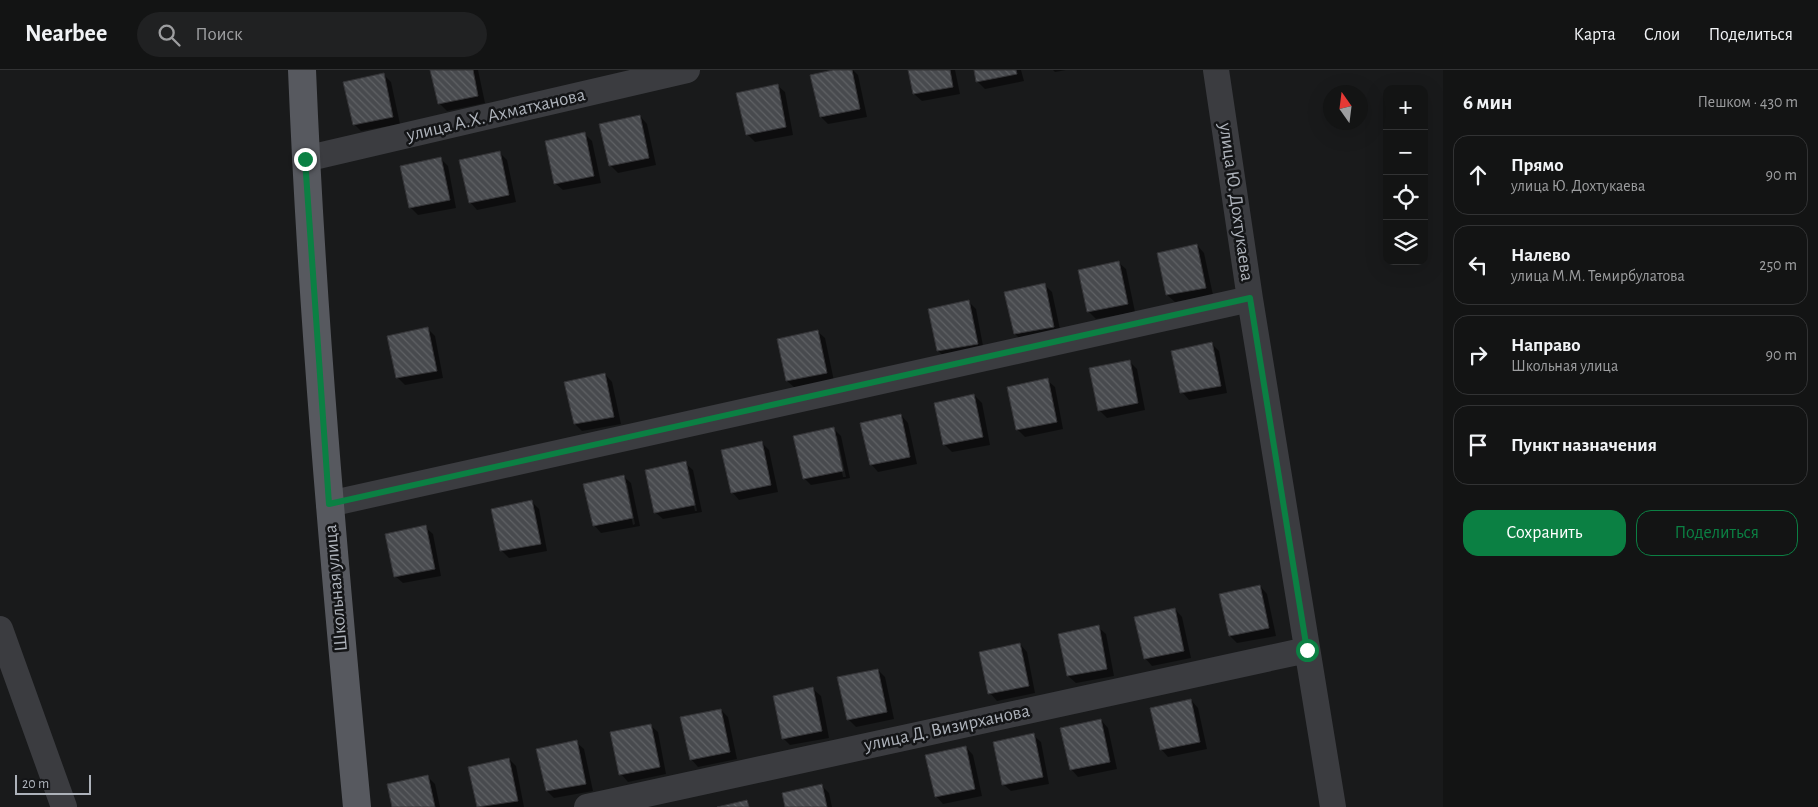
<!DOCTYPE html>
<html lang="ru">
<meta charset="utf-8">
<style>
:root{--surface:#131414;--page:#202122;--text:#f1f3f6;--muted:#9d9ea0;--line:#323334;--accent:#0b8043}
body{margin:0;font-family:"Alegreya Sans",sans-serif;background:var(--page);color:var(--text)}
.controls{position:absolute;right:15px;top:15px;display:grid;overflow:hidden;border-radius:10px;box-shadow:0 5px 20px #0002}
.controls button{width:45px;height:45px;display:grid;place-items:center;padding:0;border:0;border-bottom:1px solid var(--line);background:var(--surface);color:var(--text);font:25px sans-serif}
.compass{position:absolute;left:1323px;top:15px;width:45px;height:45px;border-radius:50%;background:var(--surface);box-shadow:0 5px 20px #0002;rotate:346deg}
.scale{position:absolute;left:15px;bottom:12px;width:76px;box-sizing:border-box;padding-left:5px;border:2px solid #adb2ba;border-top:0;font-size:14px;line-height:18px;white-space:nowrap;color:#adb2ba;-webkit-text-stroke:4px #141517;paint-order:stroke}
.stop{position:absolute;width:15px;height:15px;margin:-11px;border:4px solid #0b8043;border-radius:50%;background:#fff}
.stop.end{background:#0b8043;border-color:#fff;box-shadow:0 1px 5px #0008}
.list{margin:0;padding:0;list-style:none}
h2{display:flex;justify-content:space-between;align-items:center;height:65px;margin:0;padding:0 20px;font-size:21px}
h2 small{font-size:16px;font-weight:400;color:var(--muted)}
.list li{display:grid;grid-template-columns:32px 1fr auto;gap:15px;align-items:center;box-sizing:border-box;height:80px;margin:0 10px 10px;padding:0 10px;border:1px solid var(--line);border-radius:15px}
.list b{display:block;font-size:19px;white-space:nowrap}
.list p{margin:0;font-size:16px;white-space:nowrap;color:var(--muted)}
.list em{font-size:16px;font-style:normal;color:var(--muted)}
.actions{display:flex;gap:10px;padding:15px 20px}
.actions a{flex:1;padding:11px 0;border:1px solid var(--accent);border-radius:15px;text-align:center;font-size:18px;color:var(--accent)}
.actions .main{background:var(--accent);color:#fff}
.icon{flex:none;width:28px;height:28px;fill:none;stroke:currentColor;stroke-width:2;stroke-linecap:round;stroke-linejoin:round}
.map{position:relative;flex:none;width:1443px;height:737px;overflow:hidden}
header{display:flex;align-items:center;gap:30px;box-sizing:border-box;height:70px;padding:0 25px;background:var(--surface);border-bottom:1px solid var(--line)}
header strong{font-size:24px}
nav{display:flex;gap:28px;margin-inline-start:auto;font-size:18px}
.search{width:350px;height:45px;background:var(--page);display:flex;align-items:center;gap:12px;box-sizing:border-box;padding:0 18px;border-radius:28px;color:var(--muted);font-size:19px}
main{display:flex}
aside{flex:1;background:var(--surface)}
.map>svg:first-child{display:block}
.shadow{fill:#0007;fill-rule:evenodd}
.building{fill:url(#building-back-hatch);stroke:#343437}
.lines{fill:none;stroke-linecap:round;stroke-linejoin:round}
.minor{stroke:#3b3c40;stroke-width:26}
.major{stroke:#57595f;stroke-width:28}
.route{stroke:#0b8043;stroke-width:6}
.labels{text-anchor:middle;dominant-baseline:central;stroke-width:5;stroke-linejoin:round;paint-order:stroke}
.street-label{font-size:19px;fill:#adb2ba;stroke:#141517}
</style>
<header>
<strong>Nearbee</strong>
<div class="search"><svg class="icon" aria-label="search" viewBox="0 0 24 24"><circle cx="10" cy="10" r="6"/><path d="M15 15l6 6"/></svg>Поиск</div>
<nav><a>Карта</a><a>Слои</a><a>Поделиться</a></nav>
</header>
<main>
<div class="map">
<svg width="1443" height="737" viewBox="0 0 1443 737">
<defs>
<pattern id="building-back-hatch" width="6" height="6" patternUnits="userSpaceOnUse" patternTransform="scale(1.25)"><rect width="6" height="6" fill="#484a4e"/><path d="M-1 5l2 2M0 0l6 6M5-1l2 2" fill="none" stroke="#606265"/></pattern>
</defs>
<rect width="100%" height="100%" fill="#191a1b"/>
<path class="shadow" d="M432,0H478L485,33L447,41L439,33Z
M839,0H853L858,5L867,47L828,54L821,47Z
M909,0H955L960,24L922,31L914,24Z
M975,0H1021L1024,11L985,19L978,12Z
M1053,0H1066L1055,2Z
M384,5L391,12L400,54L361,61L354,54Z
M777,15L785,22L793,65L755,72L747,64Z
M640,46L647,54L656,95L618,103L610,95Z
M585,64L592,71L601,113L563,120L555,113Z
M500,83L507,90L516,132L477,140L470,132Z
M440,88L448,96L456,138L418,145L410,137Z
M1197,175L1204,183L1213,225L1175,232L1167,225Z
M1118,192L1126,199L1135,242L1096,249L1088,241Z
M1045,215L1052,222L1061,264L1023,271L1015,264L1006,223Z
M969,232L976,239L984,281L946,288L938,281L929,240Z
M427,258L435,266L443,308L405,315L397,307Z
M817,261L825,268L834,311L795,318L787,311Z
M1211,273L1219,281L1227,323L1189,330L1182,322Z
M1129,291L1137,299L1145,340L1107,348L1099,340Z
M605,304L612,312L621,354L582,361L575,354Z
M1047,310L1055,317L1063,359L1025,367L1017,359Z
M974,325L982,333L990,375L952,382L944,374Z
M901,345L908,353L917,394L878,402L871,394Z
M834,359L841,366L850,408L811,415L804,408ZM835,366H837L846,407H843Z
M762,373L769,380L778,422L739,430L732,422Z
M685,393L693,400L702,442L663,449L655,442ZM686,400H689L697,441H695Z
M623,406L631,413L640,456L601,463L594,455ZM624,413H627L635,454L633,455Z
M531,431L539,439L547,481L509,488L501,480Z
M425,457L433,464L441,506L403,513L395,506Z
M1260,516L1267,524L1276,566L1237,573L1230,566Z
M1175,539L1182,547L1191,588L1152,596L1145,588Z
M1098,557L1106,564L1114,606L1076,613L1068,606L1059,565Z
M1020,574L1027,582L1035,623L997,631L990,623Z
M878,600L885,607L894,649L856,657L848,649Z
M813,619L821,626L829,668L790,675L783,668Z
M1191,630L1198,638L1207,679L1168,687L1161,679Z
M721,640L728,647L737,689L698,697L691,689Z
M1101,650L1108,658L1117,699L1078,707L1071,699Z
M650,655L658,662L666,704L628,712L621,704Z
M1033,665L1041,672L1049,714L1011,721L1003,714Z
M576,672L584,679L593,721L554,728L547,721Z
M966,677L973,685L982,726L943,734L936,726Z
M509,689L516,696L524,737H479L470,697Z
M428,707L435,714L440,737H394Z
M822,716L829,723L832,737H786Z"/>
<path class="building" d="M430,0H473L478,26L438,34Z
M833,0H852L860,39L820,47L810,5Z
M908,0H950L953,17L913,24Z
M974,0H1016L1017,4L976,12Z
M384,3L393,47L353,55L343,12Z
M778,14L786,57L746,65L736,23Z
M640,45L649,88L609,96L599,54Z
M585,62L594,106L554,114L545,71Z
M500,81L509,125L469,133L459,90Z
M441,87L450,130L409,138L400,96Z
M1197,174L1206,218L1166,225L1157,183Z
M1119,191L1128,234L1087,242L1078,200Z
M1045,213L1054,257L1014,264L1004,222Z
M969,230L978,274L937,281L928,239Z
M428,257L437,301L396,308L387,266Z
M818,260L827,303L786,311L777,269Z
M1212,272L1221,316L1180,323L1171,281Z
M1130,290L1138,333L1098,341L1089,298Z
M605,303L614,347L574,354L564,312Z
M1048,308L1057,352L1016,360L1007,317Z
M974,324L983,367L943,375L934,333Z
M901,344L910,387L870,395L860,353Z
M834,357L843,401L803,409L793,366Z
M762,371L771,415L731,423L721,380Z
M686,391L695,435L654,443L645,400Z
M624,405L633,448L593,456L583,414Z
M532,430L541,474L500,481L491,439Z
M426,455L435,499L394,507L385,464Z
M1260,515L1269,558L1229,566L1219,524Z
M1175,538L1184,581L1144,589L1134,547Z
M1099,555L1107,599L1067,606L1058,564Z
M1020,573L1029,616L988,624L979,582Z
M878,599L887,642L847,650L837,607Z
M813,617L822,661L782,669L773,626Z
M1191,629L1200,672L1160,680L1150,638Z
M721,639L730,682L690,690L680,647Z
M1101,649L1110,692L1070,700L1060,658Z
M651,654L660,697L619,705L610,662Z
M1034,663L1043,707L1002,715L993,672Z
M577,670L586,714L546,721L536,679Z
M966,676L975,719L935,727L925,685Z
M509,688L518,731L477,737L468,697Z
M428,705L435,737H392L387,714Z
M822,714L827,737H785L782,723Z
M747,730L749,737H717Z"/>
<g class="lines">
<path class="minor" d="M1216,0L1250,229L1333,737
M305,89L687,0
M329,434L1250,229
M0,559L64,737
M587,737L1307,580"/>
<path class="major" d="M302,0C312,246 334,492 357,737"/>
</g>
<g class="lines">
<path class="route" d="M305,89L329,434L1250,228L1307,580"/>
</g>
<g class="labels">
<g class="street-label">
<text transform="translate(496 45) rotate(-13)">улица А.Х. Ахматханова</text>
<text transform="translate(1236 132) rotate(82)">улица Ю. Дохтукаева</text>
<text transform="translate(336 518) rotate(-95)">Школьная улица</text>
<text transform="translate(947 658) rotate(-12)">улица Д. Визирханова</text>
</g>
</g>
</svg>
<div class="controls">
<button>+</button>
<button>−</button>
<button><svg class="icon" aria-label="locate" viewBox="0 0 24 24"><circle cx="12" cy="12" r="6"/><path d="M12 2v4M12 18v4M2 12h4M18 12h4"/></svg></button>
<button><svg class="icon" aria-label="layers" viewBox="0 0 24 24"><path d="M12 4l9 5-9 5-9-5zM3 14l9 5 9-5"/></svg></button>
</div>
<svg class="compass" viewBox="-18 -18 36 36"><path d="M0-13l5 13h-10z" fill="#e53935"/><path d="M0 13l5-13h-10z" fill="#9d9ea0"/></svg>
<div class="scale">20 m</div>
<div class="stop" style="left:1307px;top:580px"></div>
<div class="stop end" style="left:305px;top:89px"></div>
</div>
<aside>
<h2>6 мин<small>Пешком · 430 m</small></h2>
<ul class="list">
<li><svg class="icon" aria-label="ahead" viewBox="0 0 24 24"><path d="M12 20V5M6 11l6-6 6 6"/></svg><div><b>Прямо</b><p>улица Ю. Дохтукаева</p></div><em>90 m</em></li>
<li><svg class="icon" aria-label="left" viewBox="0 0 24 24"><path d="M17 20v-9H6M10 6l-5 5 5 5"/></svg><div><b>Налево</b><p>улица М.М. Темирбулатова</p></div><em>250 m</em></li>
<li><svg class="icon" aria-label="right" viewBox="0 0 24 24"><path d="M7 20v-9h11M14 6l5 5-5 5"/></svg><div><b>Направо</b><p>Школьная улица</p></div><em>90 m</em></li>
<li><svg class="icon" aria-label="arrive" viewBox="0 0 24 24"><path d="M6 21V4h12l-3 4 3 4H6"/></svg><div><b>Пункт назначения</b></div></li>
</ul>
<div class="actions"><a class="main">Сохранить</a><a>Поделиться</a></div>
</aside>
</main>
